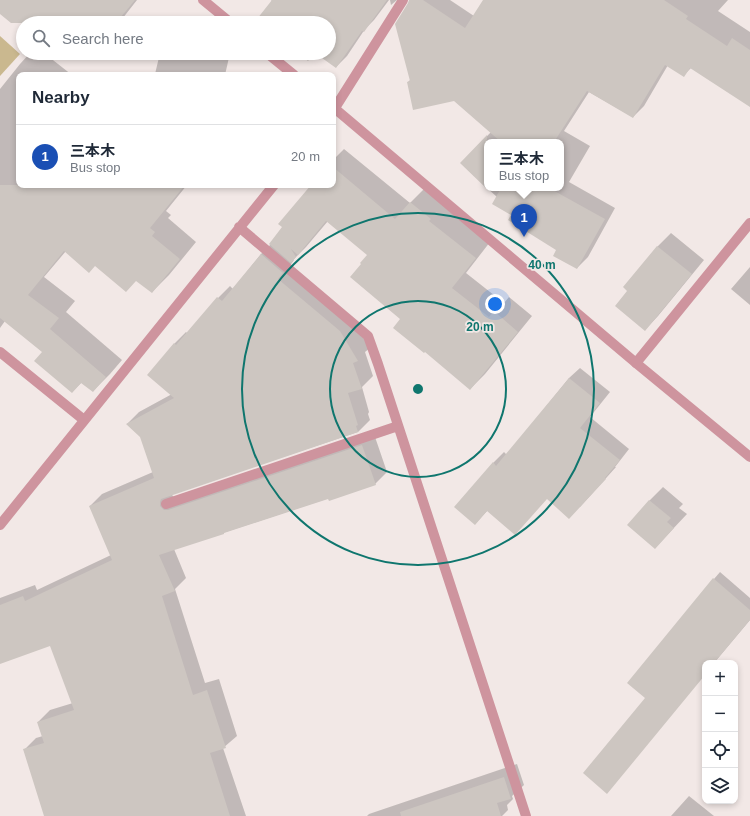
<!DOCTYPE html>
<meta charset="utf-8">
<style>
:root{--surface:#fff;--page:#f6f6f7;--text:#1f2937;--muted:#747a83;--line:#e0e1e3;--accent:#ea580c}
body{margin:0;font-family:Arial,"Noto Sans JP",sans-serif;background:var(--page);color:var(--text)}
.controls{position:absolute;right:12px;bottom:12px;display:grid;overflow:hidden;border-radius:8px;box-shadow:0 2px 6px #0003}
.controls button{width:36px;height:36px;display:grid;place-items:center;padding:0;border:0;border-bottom:1px solid var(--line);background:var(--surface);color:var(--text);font:20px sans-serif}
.you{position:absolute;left:495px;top:304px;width:14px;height:14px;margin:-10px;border:3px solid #fff;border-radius:50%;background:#1a73e8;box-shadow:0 0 0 6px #1a73e833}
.badge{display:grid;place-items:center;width:26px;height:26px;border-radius:50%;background:var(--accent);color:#fff;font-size:13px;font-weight:700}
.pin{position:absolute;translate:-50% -33px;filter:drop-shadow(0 1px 2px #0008)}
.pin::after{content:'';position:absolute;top:21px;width:14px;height:12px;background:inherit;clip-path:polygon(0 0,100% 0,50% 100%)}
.popup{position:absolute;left:484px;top:139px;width:80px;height:52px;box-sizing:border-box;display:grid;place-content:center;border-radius:8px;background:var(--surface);filter:drop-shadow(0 1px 3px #0005);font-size:13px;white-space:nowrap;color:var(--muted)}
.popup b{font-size:15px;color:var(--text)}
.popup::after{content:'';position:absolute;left:50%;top:100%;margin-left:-8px;border:8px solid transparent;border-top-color:var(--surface)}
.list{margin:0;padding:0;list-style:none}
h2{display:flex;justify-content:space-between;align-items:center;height:52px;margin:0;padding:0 16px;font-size:17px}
h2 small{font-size:13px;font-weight:400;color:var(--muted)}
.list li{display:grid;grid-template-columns:26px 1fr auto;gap:12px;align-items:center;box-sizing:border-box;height:64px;padding:0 16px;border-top:1px solid var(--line)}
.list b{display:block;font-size:15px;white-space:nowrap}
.list p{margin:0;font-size:13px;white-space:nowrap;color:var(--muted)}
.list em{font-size:13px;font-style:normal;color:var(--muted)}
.icon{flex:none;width:22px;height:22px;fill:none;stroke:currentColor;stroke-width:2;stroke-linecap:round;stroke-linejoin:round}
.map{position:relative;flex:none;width:750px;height:816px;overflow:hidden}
.search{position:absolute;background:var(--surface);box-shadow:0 2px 6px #0003;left:16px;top:16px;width:320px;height:44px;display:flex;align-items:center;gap:10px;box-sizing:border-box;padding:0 14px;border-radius:22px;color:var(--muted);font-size:15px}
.panel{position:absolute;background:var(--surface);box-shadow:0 2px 6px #0003;left:16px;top:72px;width:320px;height:116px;border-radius:8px}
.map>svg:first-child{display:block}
.green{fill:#cab88f}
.shadow{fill:#0003}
.building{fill:#cdc6c1}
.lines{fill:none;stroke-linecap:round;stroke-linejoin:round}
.minor{stroke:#ce949e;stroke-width:10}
.tertiary{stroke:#ce949e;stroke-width:10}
.ring{fill:none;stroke:#0f766e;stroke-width:2}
.centre{fill:#0f766e;stroke:#f2e8e6;stroke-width:2}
.ring-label{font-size:12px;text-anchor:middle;font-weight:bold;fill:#0f766e;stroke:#f2e8e6;stroke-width:3.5;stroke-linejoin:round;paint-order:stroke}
</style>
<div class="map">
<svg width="750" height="816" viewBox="0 0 750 816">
<rect width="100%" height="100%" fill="#f2e8e6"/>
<path class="green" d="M0,36L20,54L0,76Z"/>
<path class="shadow" d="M0,0H137L119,23H45L0,12Z
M271,0H389L374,20L365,29L347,56L336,67L316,53H329V23H263L272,1Z
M390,0H397L391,5Z
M410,0H450L474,16L485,0H728L718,11L750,32V106L692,67L684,75L668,65L644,106L633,117L589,92L564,131L590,146L569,182L615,208L588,257L577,268L558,250L512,215L497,197L487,188H561V142H487V188L461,163L491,132L454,100L408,82L411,79Z
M30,53H44L72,75H19V185H187L166,211L171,215L168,218L196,242L169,275L152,292L137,280L95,265L66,251L44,277L75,301L66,312L122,360L110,374L93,391L82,382L72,392L43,352L5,321L0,328V89L20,64Z
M86,53H93L90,56Z
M160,53H230L225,75H159L155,74Z
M344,149L410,203L426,187L490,242L466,273L504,303L509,297L532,316L485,374L470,389L401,319L368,254L328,221L306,247L293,260H294L289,267L352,319L370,348L365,352L373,376L362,387L369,412L368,414L370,420L358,432L171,494L176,499L374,434L387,472L375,484L329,498L174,549L186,578L175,589L205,683L219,679L237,736L223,748L246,816H45L24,750L36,738L43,736L38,722L50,710L73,703L50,644L0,663V598L35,585L37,590L111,555L90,506L102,494L153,472L141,437L127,424L139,412L172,394L174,344L186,332L187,333L218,298L230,286L233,289L261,254L271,244L312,185H333V160Z
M671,233L704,260L658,316L645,330L628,291L624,287L658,246Z
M750,267V305L731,289Z
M580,368L610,392L590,417L629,449L615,467H616L580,507L548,498L488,510L475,524L493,463L504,452L507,455L569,378Z
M663,487L683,504L679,508L687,514L655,548L629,525L650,500Z
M720,572L750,598V620L714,663H705V674L647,698L714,579Z
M517,764L524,785L512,796L513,799L507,805L508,810L502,816H367L369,814Z
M689,796L714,816H671Z"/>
<path class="building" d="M0,0H135L116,23H11L0,14Z
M272,0H387L364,32L362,31L336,68L315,53L308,61L298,53H329V23H262L257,19Z
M409,0H423L465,28L483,0H664L688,16L686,19L727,46L732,38L750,50V107L690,68L684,77L665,65L633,118L587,91L554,142H501L454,101L413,110L407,82L410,81L395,24L408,3Z
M487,135V189L460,163Z
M333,167L395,219L410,202L431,219L429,221L476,258L452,288L489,317L494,311L518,332L470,390L425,352L424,353L393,328L400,319L350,277L361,264L360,263L367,255L326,221L298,255L291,249L296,257L291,263L269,244L282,227L278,224L311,185H333Z
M0,185H185L150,228L155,232L152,236L180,259L152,293L136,281L126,292L95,266L89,273L64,251L28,295L59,318L50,329L106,377L93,392L81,383L72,393L34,361L42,352L0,318Z
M501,188H549L605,219L577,269L553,256L556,250L508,220L511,215L492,204Z
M657,246L692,274L645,331L615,306L627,291L623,287Z
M261,254L283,273L278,279L340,331L358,361L353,363L362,389L348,393L358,425L356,426L358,432L164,498L161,499L160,502V506L164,510H168L362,445L376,485L329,501L328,499L224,533V534L159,555L175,591L162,596L193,695L207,690L226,748L210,753L230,816H44L23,749L44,743L37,722L74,710L50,646L0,664V605L23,596L25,601L112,560L89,506L154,478L140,437L126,424L174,398L147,375L174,343L176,345L217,297L222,301Z
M569,378L600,403L580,428L620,460L605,478L606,479L569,519L547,499L515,535L487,511L475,525L454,507L493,462L496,466Z
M649,500L671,518L667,522L674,528L655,549L627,525Z
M713,578L750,610V620L714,663H705V675L607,794L583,773L645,698L627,683Z
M504,777L511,799L497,803L501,816H401L400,812Z"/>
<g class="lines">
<path class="minor" d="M333,111L403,0
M239,227L368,336L378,364L526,816
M0,352L84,420
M636,363L750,223
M166,504L398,426
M0,525L274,185"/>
<path class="tertiary" d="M203,0L231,23
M267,53L294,75
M333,107L636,363L750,457"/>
</g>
<g class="ring">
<circle cx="418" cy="389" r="88"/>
<circle cx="418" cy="389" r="176"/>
</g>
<circle cx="418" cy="389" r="6" class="centre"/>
<g class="ring-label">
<text x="542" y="269">40 m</text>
<text x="480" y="331">20 m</text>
</g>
</svg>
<div class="controls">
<button>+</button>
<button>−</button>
<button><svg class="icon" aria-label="locate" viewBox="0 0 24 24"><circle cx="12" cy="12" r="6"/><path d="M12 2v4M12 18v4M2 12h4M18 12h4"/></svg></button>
<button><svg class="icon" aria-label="layers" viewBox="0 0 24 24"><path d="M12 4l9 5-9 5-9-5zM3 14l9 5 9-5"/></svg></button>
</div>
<div class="you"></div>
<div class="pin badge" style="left:524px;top:237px;background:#1a4fb4">1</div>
<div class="popup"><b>三本木</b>Bus stop</div>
<div class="search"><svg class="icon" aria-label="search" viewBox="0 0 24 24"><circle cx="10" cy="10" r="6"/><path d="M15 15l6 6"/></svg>Search here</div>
<section class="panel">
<h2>Nearby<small></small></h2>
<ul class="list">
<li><span class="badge" style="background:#1a4fb4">1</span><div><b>三本木</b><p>Bus stop</p></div><em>20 m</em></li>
</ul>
</section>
</div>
